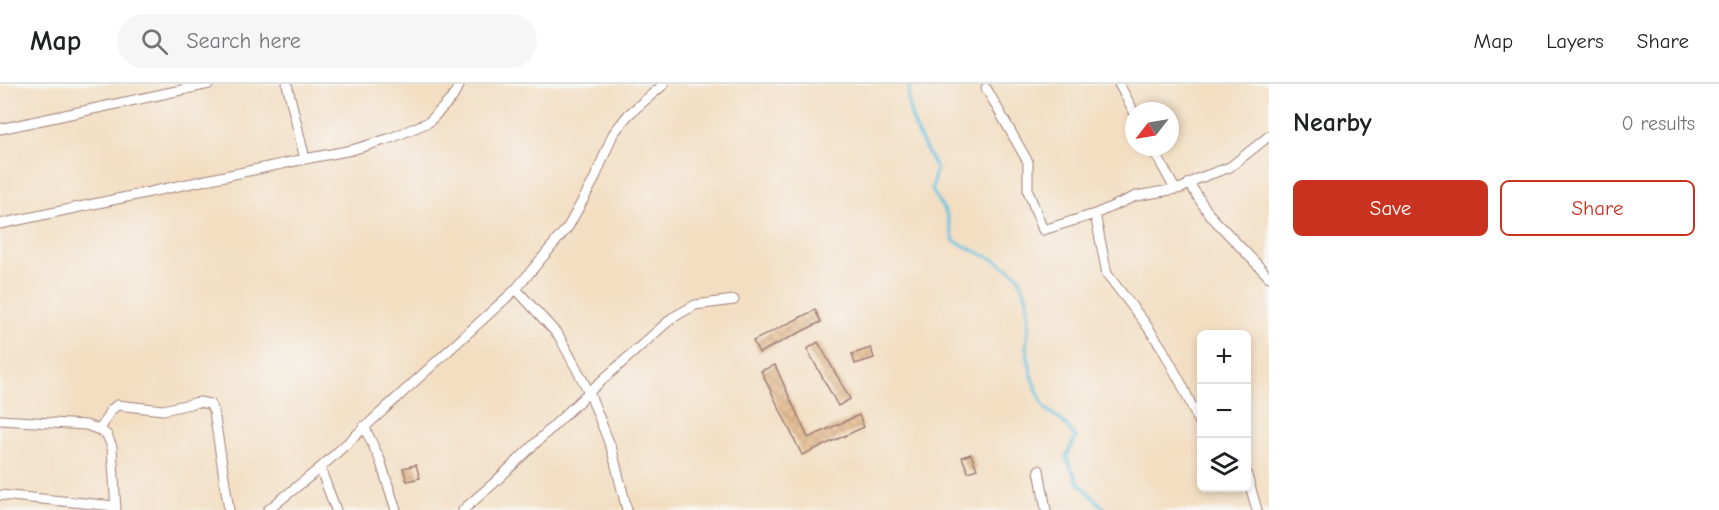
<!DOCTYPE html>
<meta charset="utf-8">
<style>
:root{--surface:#fff;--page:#f6f6f6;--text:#202124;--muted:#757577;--line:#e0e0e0;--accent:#c8321e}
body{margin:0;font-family:"Comic Neue",sans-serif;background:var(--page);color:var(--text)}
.controls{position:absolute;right:18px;bottom:18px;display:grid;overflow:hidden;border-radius:9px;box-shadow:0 3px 9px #0003}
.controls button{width:54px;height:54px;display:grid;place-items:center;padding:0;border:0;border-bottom:2px solid var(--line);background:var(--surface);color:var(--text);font:30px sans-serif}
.compass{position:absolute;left:1125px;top:18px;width:54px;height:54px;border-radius:50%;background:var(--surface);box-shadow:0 3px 9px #0003;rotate:239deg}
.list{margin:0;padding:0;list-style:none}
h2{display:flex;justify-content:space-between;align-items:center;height:78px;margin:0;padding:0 24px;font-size:26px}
h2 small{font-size:20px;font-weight:400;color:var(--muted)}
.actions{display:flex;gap:12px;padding:18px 24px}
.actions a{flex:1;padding:14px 0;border:2px solid var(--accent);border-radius:9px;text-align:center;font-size:21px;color:var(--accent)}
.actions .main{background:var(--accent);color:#fff}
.icon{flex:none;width:33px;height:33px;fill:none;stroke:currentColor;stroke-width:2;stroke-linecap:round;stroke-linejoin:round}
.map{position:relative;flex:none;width:1269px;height:426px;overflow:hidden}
header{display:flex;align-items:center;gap:36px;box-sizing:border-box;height:84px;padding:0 30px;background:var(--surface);border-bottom:2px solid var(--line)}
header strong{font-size:28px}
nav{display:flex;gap:33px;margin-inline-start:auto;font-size:21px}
.search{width:420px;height:54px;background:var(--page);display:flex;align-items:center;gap:15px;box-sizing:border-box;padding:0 21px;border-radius:33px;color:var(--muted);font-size:22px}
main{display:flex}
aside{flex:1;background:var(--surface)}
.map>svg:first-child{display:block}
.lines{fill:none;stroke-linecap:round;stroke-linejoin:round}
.stream{stroke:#62c1e0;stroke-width:3}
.building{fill:url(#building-cross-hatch)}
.minor-casing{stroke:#9e7e76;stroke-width:11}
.minor{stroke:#fff;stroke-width:9}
</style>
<header>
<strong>Map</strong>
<div class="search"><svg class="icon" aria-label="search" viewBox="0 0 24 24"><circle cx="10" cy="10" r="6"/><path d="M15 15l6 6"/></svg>Search here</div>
<nav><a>Map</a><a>Layers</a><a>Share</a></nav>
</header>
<main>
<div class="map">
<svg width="1269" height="426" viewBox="0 0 1269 426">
<defs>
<pattern id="building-cross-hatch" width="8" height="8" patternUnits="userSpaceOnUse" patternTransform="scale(1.5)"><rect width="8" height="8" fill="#e2b586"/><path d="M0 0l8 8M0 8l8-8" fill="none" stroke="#c39b74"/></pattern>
</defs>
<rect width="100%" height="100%" fill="#f6f6f2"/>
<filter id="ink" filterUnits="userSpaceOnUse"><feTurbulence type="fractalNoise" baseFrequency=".0167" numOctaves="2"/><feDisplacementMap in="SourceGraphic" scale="12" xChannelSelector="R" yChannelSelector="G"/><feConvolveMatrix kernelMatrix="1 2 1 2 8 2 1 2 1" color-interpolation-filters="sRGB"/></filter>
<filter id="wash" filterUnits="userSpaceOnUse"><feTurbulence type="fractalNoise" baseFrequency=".008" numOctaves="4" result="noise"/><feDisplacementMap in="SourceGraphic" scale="24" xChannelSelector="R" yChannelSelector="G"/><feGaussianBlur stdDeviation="1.35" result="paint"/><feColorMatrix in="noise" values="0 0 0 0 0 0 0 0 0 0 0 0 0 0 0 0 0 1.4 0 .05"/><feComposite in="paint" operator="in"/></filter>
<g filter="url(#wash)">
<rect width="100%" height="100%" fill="#f3dec2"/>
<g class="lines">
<path class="stream" d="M911,0C900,23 925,64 936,84L932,106L946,129L954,157L997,177L1018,191L1027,214L1029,240L1026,263L1033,297L1045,324L1062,337L1076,353L1066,373L1078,398L1106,426"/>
</g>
<g id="blocks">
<path class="building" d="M815,226L821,238L759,269L753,257Z
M818,258L850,315L838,322L807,265Z
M871,264L874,274L855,280L852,270Z
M775,281L808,354L859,331L864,343L802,371L761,287Z
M971,370L977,385L968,388L962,373Z
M416,381L420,394L407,397L403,384Z"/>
</g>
</g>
<g filter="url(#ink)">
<use href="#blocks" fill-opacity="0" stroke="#9e7e76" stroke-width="1.5"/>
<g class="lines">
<g class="minor-casing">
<path id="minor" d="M1119,0L1134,28
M986,4L1028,78V107L1043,146L1095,130L1136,112L1182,104L1197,95L1230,83L1269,52
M0,45L209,0
M1152,63L1175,105
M305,75L352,66L391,54L429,38L452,14L460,0
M1189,99L1209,130L1269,193
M1095,130L1107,190L1145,239L1162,264L1182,301L1202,344
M0,140L305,75L287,0
M516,205L559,252L589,308L612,366L627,426
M0,336L86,341L100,346L107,351L112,363L116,426
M364,342L380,376L396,426
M100,346L110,327L117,321L163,326L199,318L210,320L214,328L229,426
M320,384L336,426
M1039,386L1046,426
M1246,388L1257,426
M0,411L115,422
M268,426L320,384L516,205L568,143L594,96L613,50L628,31L664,0
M463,426L494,399L589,308L672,234L695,221L734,216"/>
</g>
<use href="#minor" class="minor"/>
</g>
</g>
</svg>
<div class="controls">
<button>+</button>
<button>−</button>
<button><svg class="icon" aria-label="layers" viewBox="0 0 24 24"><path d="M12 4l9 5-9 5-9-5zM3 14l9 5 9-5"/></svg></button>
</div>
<svg class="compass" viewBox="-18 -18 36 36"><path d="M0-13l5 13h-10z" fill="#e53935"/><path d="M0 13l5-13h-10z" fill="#757577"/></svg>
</div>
<aside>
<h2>Nearby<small>0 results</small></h2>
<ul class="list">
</ul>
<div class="actions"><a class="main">Save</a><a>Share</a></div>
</aside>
</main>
